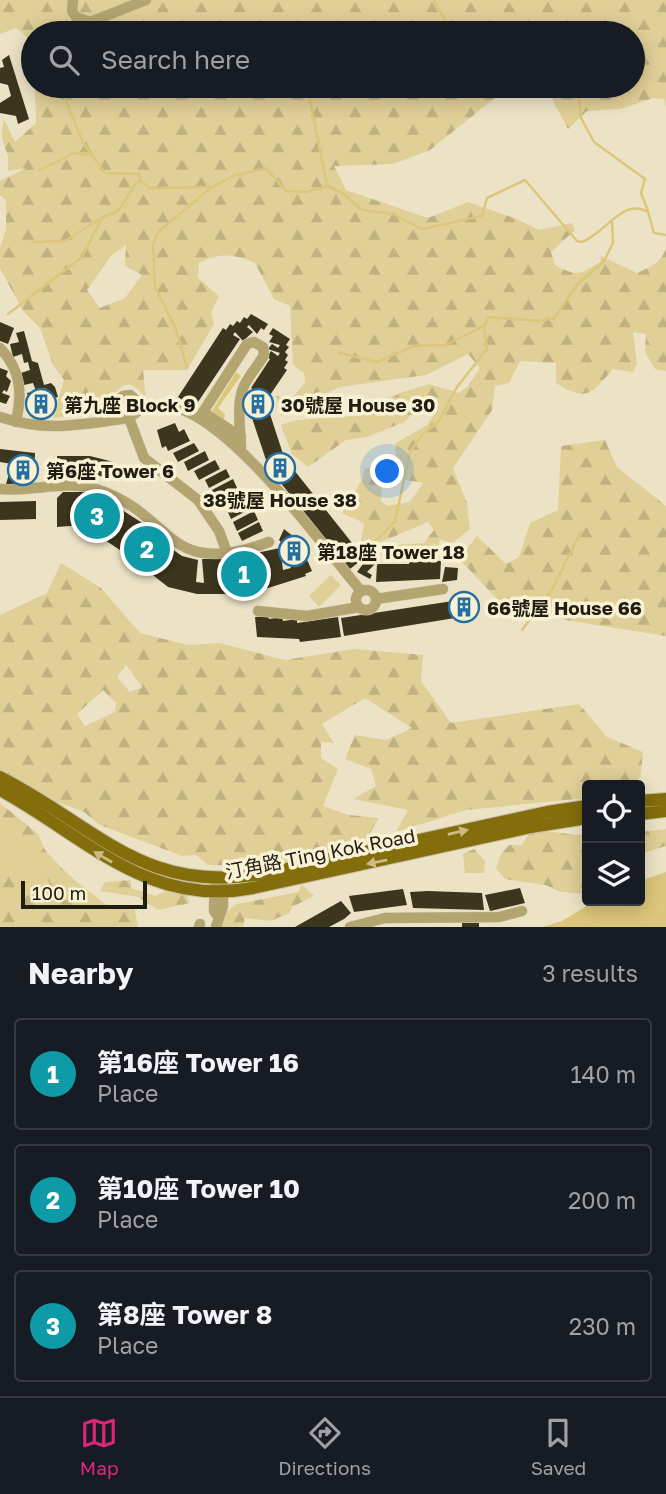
<!DOCTYPE html>
<meta charset="utf-8">
<style>
:root{--surface:#171b24;--page:#20242c;--text:#f1f3f6;--muted:#9ea1a6;--line:#363941;--accent:#db2777}
body{margin:0;font-family:"Golos Text","Noto Sans TC",sans-serif;background:var(--page);color:var(--text)}
.controls{position:absolute;right:21px;bottom:21px;display:grid;overflow:hidden;border-radius:7px;box-shadow:0 4px 18px #0003}
.controls button{width:63px;height:63px;display:grid;place-items:center;padding:0;border:0;border-bottom:2px solid var(--line);background:var(--surface);color:var(--text);font:35px sans-serif}
.scale{position:absolute;left:21px;bottom:18px;width:126px;box-sizing:border-box;padding-left:7px;border:4px solid #201d12;border-top:0;font-size:19px;line-height:24px;white-space:nowrap;color:#201d12;-webkit-text-stroke:5px #f9f1d3;paint-order:stroke}
.you{position:absolute;left:388px;top:472px;width:24px;height:24px;margin:-18px;border:5px solid #fff;border-radius:50%;background:#1a73e8;box-shadow:0 0 0 10px #1a73e833}
.badge{display:grid;place-items:center;width:46px;height:46px;border-radius:50%;background:var(--accent);color:#fff;font-size:23px;font-weight:700}
.pin{position:absolute;translate:-50% -50%;border:4px solid #fff;box-shadow:0 2px 7px #0006}
.list{margin:0;padding:0;list-style:none}
h2{display:flex;justify-content:space-between;align-items:center;height:91px;margin:0;padding:0 28px;font-size:30px}
h2 small{font-size:23px;font-weight:400;color:var(--muted)}
.list li{display:grid;grid-template-columns:46px 1fr auto;gap:21px;align-items:center;box-sizing:border-box;height:112px;margin:0 14px 14px;padding:0 14px;border:2px solid var(--line);border-radius:7px}
.list b{display:block;font-size:26px;white-space:nowrap}
.list p{margin:0;font-size:23px;white-space:nowrap;color:var(--muted)}
.list em{font-size:23px;font-style:normal;color:var(--muted)}
.icon{flex:none;width:38px;height:38px;fill:none;stroke:currentColor;stroke-width:2;stroke-linecap:round;stroke-linejoin:round}
.map{position:relative;flex:none;width:666px;height:927px;overflow:hidden}
.search{position:absolute;background:var(--surface);box-shadow:0 4px 18px #0003;left:21px;right:21px;top:21px;height:77px;display:flex;align-items:center;gap:18px;box-sizing:border-box;padding:0 24px;border-radius:38px;color:var(--muted);font-size:26px}
.sheet{height:469px;background:var(--surface)}
nav{display:flex;justify-content:space-around;align-items:center;box-sizing:border-box;height:98px;border-top:2px solid var(--line);background:var(--surface);font-size:19px;color:var(--muted)}
nav a{display:grid;justify-items:center;gap:4px}
nav .on{color:var(--accent)}
.map>svg:first-child{display:block}
.grass{fill:#e0cf97}
.forest{fill:url(#forest-firs);fill-rule:evenodd}
.water{fill:#dcc67a}
.lines{fill:none;stroke-linecap:round;stroke-linejoin:round}
.stream{stroke:#dcc67a;stroke-width:2.5}
.building{fill:#3d361e}
.minor-casing{stroke:#c7bfa6;stroke-width:11}
.major-casing{stroke:#c7bfa6;stroke-width:14}
.minor{stroke:#b3a470;stroke-width:10}
.major{stroke:#846d0b;stroke-width:12}
.oneway{fill:#cabc83}
.labels{text-anchor:middle;dominant-baseline:central;stroke-width:7;stroke-linejoin:round;paint-order:stroke}
.poi-label{font-size:19px;font-weight:bold;fill:#201d12;stroke:#f9f1d3;text-anchor:start}
.street-label{font-size:19px;fill:#201d12;stroke:#f9f1d3}
</style>
<div class="map">
<svg width="666" height="927" viewBox="0 0 666 927">
<defs>
<pattern id="forest-firs" width="22" height="20" patternUnits="userSpaceOnUse" patternTransform="scale(1.75)"><rect width="22" height="20" fill="#e0cf97"/><path d="M5 1l3.5 6h-7zM16 11l3.5 6h-7z" fill="#c0b181"/></pattern>
</defs>
<rect width="100%" height="100%" fill="#ece3c6"/>
<path class="grass" d="M331,575L341,585L319,607L309,596Z
M0,813L77,882L112,909L0,927Z"/>
<path class="forest" d="M0,0H666V107L664,99L654,98L620,109L587,111L568,129L545,86H633V33H33V42L16,28L0,34Z
M35,86H510L430,150L393,164L334,166L346,190L428,218L468,202L517,219L539,230L572,223L575,230L551,252L555,265C578,277 578,275 600,262L601,256L637,273C650,267 663,262 666,247V371L655,369L645,352L646,334L633,332L637,364L633,372L613,369C590,395 587,402 556,383V363L520,361L509,383L495,386L492,410L453,468L467,503L470,529L451,544L440,539L437,554L396,556L394,545L424,543L434,530L428,522L381,542L361,541L364,523L342,513L363,478L364,469L383,465L381,501L387,506L410,502L423,483L395,478L396,443L427,425L436,412L417,409L404,422L367,437L346,440L308,467L292,454L281,425L297,420L355,416L400,393L429,384L459,393L468,386L480,368L468,354L426,375L340,387L281,416L276,396L291,399L305,383L304,373L293,365L290,306L274,299L255,263C235,254 219,252 199,263L198,278L219,296L211,312L214,324L187,370H143L146,399C124,366 115,399 98,410C87,417 66,416 53,418L64,380L53,365L40,328L23,311L0,268V248L6,229V200L0,195V181L26,168L8,171C8,165 9,157 7,153C2,140 0,135 4,119L15,142L36,123ZM126,245L125,266L142,275L125,298L100,308L87,290L111,256Z
M605,440L617,467L666,506V636L571,621L500,602L459,559L477,536L506,564L519,557L530,523L558,510L561,446Z
M61,563L101,588L140,633L188,645L220,643L285,660L354,649L423,655L421,681L451,723L579,704L607,737L643,752L641,774L636,785H587V798L466,810L396,832L408,810L353,799L376,786L371,769L345,759L355,735L386,740L412,728L365,698L322,724L334,743L321,742V758L338,769L323,806L349,815L379,818C375,824 372,831 367,837C340,866 246,867 208,865L196,855L182,856L100,825L84,812L46,798L0,772V615L47,593ZM126,665L142,687L130,692L117,677ZM103,690L116,703L115,712L85,726L77,714Z
M0,803L38,834L45,850L82,890L51,887L38,855L0,822Z
M532,829L575,835L587,834V894L561,892L545,885L505,879L496,868L501,854L509,845H522Z
M666,829V846L640,854V832Z
M474,849L485,861L484,873H465L463,854Z
M0,855L11,860L50,900H89L100,908L134,905L138,927H0Z
M131,880V888L156,896L169,889L186,893L190,903L158,910L138,897L100,891L105,882Z
M302,885L314,896L292,907L290,913L270,921L245,918L243,927H217L211,922L237,904L298,892Z"/>
<path class="water" d="M236,372L241,376L218,408L225,414L224,421L212,411Z
M666,872V927H543L562,921L595,901H640V881Z"/>
<g class="lines">
<path class="stream" d="M434,0L450,30L468,33
M60,86L83,143L92,155
M307,86L327,185
M578,86L581,118L594,142L645,179L641,193L648,211
M40,170L74,153L92,155L105,173L139,174L141,181
M32,242L65,241L100,219
M8,314L82,257L102,218L119,210L136,183L141,181L149,188L213,187L233,176L266,168L286,191L306,192L327,186L344,194L362,210L393,214L422,229L482,216L487,198L525,180L577,241L582,242C606,233 623,197 648,212L654,233L666,235
M339,353L377,362L414,346L446,345L484,326L489,317L541,321L554,318L578,284L604,261L613,243L612,222
M187,368L176,329L155,287L153,244L159,231L212,187
M370,547L395,521L410,452L422,435L439,421L457,387L487,349L484,326
M522,630L553,588L581,531"/>
</g>
<path class="building" d="M9,55L29,119L18,124L16,116L0,113V103L11,96L8,85L0,83V68L4,67L2,60Z
M251,314L268,324L264,330L261,328L257,334L249,325L247,327L253,332L243,341L235,332L233,335L240,339L194,408L178,397L223,328L226,330L230,324L233,326L237,321L240,323L244,317L247,319Z
M0,322L14,328L8,344L0,341Z
M273,328L290,339L286,345L289,347L285,352L288,355L285,360L288,362L284,368L287,370L268,398L251,388L270,359L267,357L271,351L278,356L280,353L268,349L272,344L278,348L280,345L269,342L273,336L269,334Z
M24,331L32,361L38,363L44,385L51,383L55,387L58,397L50,399L54,414L45,416L43,408L33,414L27,393L36,391L37,396L47,394L46,388L36,391L33,383L24,385L21,373L30,370L28,362L24,363L22,354L13,357L10,344L19,342L16,333Z
M0,368L8,371L6,376L11,381L7,392L4,390L2,393L10,396L6,404L0,402Z
M252,396L267,401L266,410L255,406V411L250,410Z
M269,411L284,457L267,463L252,418Z
M175,423L179,432L184,429L190,441L168,451L166,446L162,448L157,430Z
M194,443L199,451L178,462L173,453Z
M0,449L35,453L34,481H28V485L6,484L12,464L0,462Z
M205,451L209,460L188,471L184,462Z
M57,456H90L114,462V480L90,473L57,474Z
M284,459L291,466L281,471L284,475L280,478L271,467Z
M215,460L220,469L199,480L194,471Z
M226,469L230,477L209,488L205,480Z
M294,470L364,558L350,569L280,482Z
M233,479L237,488L216,499L212,490Z
M240,489L245,498L224,509L219,500Z
M63,492H86L79,514L89,515L93,507L87,503L93,493L118,507L104,525L113,531L122,510L147,526L168,545L149,559L157,565L169,547L182,556L198,560L196,582L204,583L202,559H227L223,583H227V594H197L168,587L126,554L143,539L134,532L123,552L82,525L57,527V498Z
M248,500L252,508L231,519L227,510Z
M36,501V519L0,520V502Z
M254,511L258,520L237,531L233,522Z
M259,522L263,531L242,541L238,533Z
M284,529L299,541L312,571L305,574L306,576L265,589L262,566L252,568L260,589L231,593L229,582L236,581L229,559L280,548L283,570L291,568L285,546L279,540Z
M366,560L375,564L367,572L372,575L370,579L357,572Z
M425,560L441,561L440,579L376,582L377,564H409V561L425,562Z
M445,567L458,568L457,580L442,582Z
M455,598H469L471,611L458,612Z
M453,601L455,618L344,636L341,618Z
M268,616L269,619L282,617L283,621L297,619V623L338,617L341,637L300,642L299,639L257,637L255,617Z
M520,888L525,903L490,911L485,895Z
M403,889L407,905L354,912L349,896Z
M428,891L482,893L484,910L413,908L410,892Z
M341,901L351,913L344,919L329,927H295Z
M462,923H479V927H462Z"/>
<g class="lines">
<g class="minor-casing">
<path id="minor" d="M73,0L72,11L76,17L90,22L146,0
M0,348C22,371 22,394 16,422
M138,408C152,408 168,404 181,409C241,432 319,541 361,591
M0,417C48,433 81,424 129,418L138,411L137,401L130,395L123,396L103,421
M129,418L144,458L198,500L219,531L227,553
M241,437L203,412L247,344L254,342L263,347L264,355C258,366 248,376 243,388C236,406 241,432 241,450
M0,489C32,492 65,480 96,489C176,514 163,581 269,542
M356 600a10 10 0 1 1 20 0a10 10 0 1 1-20 0Z
M376,599L443,589
M258,611L307,616L359,607
M215,879L214,911L217,915
M199,927L200,924
M216,927L223,906V886
M350,927L385,918L499,917L522,911"/>
</g>
<g class="major-casing">
<path id="major" d="M0,777C100,828 143,896 268,873L547,812L587,806
M0,790C85,836 147,908 253,888L531,827L587,818
M640,801L666,799
M640,814L666,811"/>
</g>
<use href="#minor" class="minor"/>
<use href="#major" class="major"/>
</g>
<defs><path id="oneway-solid" d="M-6-.8H1V-3.2L6.5 0L1 3.2V.8H-6Z" transform="scale(1.75)"/></defs>
<g class="oneway">
<use href="#oneway-solid" transform="translate(458 832) rotate(-13)"/>
<use href="#oneway-solid" transform="translate(103 857) rotate(-150)"/>
<use href="#oneway-solid" transform="translate(377 862) rotate(168)"/>
</g>
<defs>
<g id="building-ring" transform="scale(1.575)"><circle r="9.5" fill="#f9f1d3" stroke="#246ea1" stroke-width="1.5"/><path d="M-4-6H4V6H1V3H-1V6H-4ZM-2.5-4.3h1.7v1.8h-1.7ZM.8-4.3h1.7v1.8H.8ZM-2.5-1h1.7V.8h-1.7ZM.8-1h1.7V.8H.8Z" fill="#246ea1"/></g>
</defs>
<g fill-rule="evenodd">
<use href="#building-ring" x="41" y="404"/>
<use href="#building-ring" x="258" y="404"/>
<use href="#building-ring" x="280" y="468"/>
<use href="#building-ring" x="23" y="470"/>
<use href="#building-ring" x="294" y="551"/>
<use href="#building-ring" x="464" y="607"/>
</g>
<g class="labels">
<g class="poi-label">
<text x="64" y="404">第九座 Block 9</text>
<text x="281" y="404">30號屋 House 30</text>
<text x="46" y="470">第6座 Tower 6</text>
<text x="280" y="499" text-anchor="middle">38號屋 House 38</text>
<text x="317" y="551">第18座 Tower 18</text>
<text x="487" y="607">66號屋 House 66</text>
</g>
<g class="street-label">
<text transform="translate(320 853) rotate(-11)">汀角路 Ting Kok Road</text>
</g>
</g>
</svg>
<div class="controls">
<button><svg class="icon" aria-label="locate" viewBox="0 0 24 24"><circle cx="12" cy="12" r="6"/><path d="M12 2v4M12 18v4M2 12h4M18 12h4"/></svg></button>
<button><svg class="icon" aria-label="layers" viewBox="0 0 24 24"><path d="M12 4l9 5-9 5-9-5zM3 14l9 5 9-5"/></svg></button>
</div>
<div class="scale">100 m</div>
<div class="you"></div>
<div class="pin badge" style="left:244px;top:574px;background:#0f9aa8">1</div>
<div class="pin badge" style="left:147px;top:549px;background:#0f9aa8">2</div>
<div class="pin badge" style="left:97px;top:516px;background:#0f9aa8">3</div>
<div class="search"><svg class="icon" aria-label="search" viewBox="0 0 24 24"><circle cx="10" cy="10" r="6"/><path d="M15 15l6 6"/></svg>Search here</div>
</div>
<section class="sheet">
<h2>Nearby<small>3 results</small></h2>
<ul class="list">
<li><span class="badge" style="background:#0f9aa8">1</span><div><b>第16座 Tower 16</b><p>Place</p></div><em>140 m</em></li>
<li><span class="badge" style="background:#0f9aa8">2</span><div><b>第10座 Tower 10</b><p>Place</p></div><em>200 m</em></li>
<li><span class="badge" style="background:#0f9aa8">3</span><div><b>第8座 Tower 8</b><p>Place</p></div><em>230 m</em></li>
</ul>
</section>
<nav>
<a class="on"><svg class="icon" aria-label="map" viewBox="0 0 24 24"><path d="M3 6l6-2 6 2 6-2v14l-6 2-6-2-6 2zM9 4v14M15 6v14"/></svg>Map</a>
<a><svg class="icon" aria-label="directions" viewBox="0 0 24 24"><path d="M12 3l9 9-9 9-9-9zM9 14v-3h6M13 9l2 2-2 2"/></svg>Directions</a>
<a><svg class="icon" aria-label="saved" viewBox="0 0 24 24"><path d="M7 4h10v16l-5-4-5 4z"/></svg>Saved</a>
</nav>
